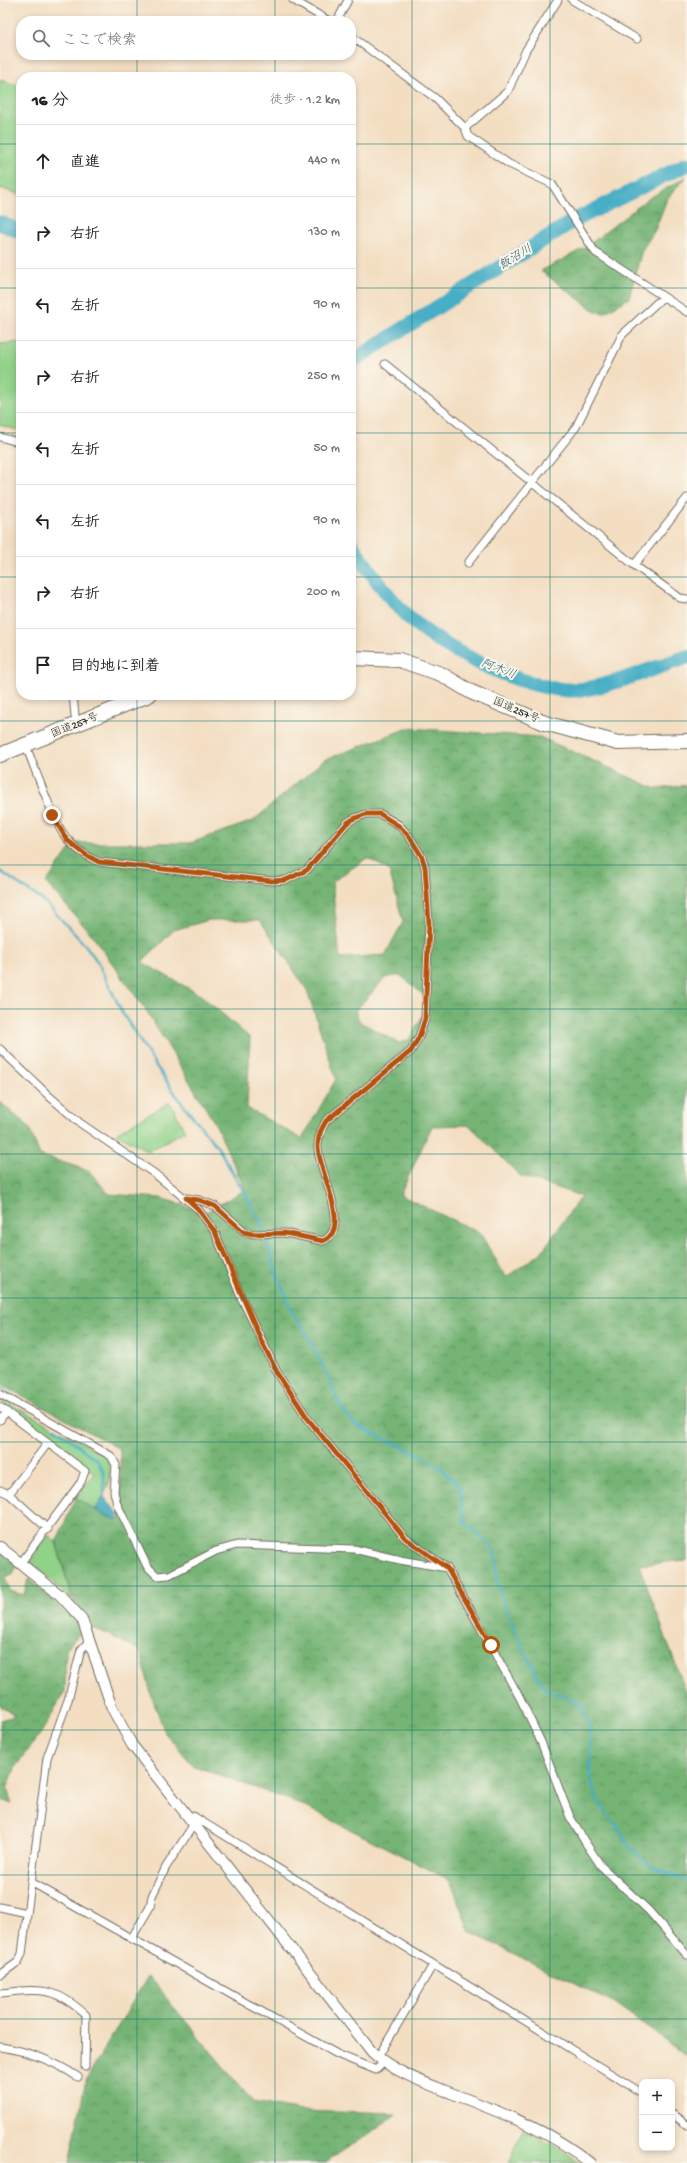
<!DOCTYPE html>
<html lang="ja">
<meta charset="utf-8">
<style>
:root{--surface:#fff;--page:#f2f2f2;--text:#202124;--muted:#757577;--line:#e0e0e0}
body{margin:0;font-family:"Gochi Hand","Klee One",sans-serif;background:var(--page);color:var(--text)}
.controls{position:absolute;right:12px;bottom:12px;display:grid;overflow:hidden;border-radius:8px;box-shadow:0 2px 6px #0003}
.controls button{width:36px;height:36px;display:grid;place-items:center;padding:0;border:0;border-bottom:1px solid var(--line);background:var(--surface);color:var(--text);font:20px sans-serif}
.stop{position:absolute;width:12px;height:12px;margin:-9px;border:3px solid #b45309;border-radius:50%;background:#fff}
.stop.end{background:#b45309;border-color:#fff;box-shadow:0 1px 4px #0008}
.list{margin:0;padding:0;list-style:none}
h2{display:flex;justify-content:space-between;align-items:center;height:52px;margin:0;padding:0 16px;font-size:17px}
h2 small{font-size:13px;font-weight:400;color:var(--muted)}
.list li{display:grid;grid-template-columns:26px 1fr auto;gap:12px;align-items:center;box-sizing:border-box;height:72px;padding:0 16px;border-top:1px solid var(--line)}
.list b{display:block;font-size:15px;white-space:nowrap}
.list em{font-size:13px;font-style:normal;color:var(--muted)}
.icon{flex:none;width:22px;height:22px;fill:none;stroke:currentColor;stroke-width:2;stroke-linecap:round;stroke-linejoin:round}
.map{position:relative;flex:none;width:687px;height:2163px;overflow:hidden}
.search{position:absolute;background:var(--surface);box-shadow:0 2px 6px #0003;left:16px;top:16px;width:340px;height:44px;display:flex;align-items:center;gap:10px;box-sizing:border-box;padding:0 14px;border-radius:16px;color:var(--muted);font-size:15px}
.panel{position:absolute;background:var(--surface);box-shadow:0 2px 6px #0003;left:16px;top:72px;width:340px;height:628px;border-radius:16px}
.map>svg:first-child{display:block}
.grass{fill:#91d289;stroke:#5e7e5a}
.forest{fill:url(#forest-crowns);stroke:#507050;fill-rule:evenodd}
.water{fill:url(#water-ripples);stroke:#386c78}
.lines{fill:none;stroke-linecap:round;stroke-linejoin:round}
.stream{stroke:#46aec5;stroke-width:2.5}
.river{stroke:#46aec5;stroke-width:15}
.street-casing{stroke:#716a60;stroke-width:9}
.secondary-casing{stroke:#716a60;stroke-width:12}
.highway-casing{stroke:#716a60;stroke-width:16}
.street{stroke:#fff;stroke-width:7}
.secondary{stroke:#fff;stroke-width:10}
.highway{stroke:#fff;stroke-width:14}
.route{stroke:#b45309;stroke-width:5}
.grid{fill:none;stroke:#0f766e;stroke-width:1;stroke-opacity:0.55}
.labels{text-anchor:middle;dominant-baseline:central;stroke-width:4;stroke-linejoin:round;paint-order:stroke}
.street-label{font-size:11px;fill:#2b2b2b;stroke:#fbf7ec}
.water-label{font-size:12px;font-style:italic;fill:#365f69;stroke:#fbf7ec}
</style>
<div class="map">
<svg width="687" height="2163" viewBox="0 0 687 2163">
<defs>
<pattern id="forest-crowns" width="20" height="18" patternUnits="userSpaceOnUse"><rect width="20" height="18" fill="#74b475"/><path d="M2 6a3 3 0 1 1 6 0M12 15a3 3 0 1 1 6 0" fill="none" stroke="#5f9360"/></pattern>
<pattern id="water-ripples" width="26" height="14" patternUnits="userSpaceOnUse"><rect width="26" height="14" fill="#46aec5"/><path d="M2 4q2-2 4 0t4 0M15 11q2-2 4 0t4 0" fill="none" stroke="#3b8ea0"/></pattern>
</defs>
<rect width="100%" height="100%" fill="#fbf7ec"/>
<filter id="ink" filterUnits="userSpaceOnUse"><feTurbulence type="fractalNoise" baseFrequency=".025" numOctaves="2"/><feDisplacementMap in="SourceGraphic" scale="8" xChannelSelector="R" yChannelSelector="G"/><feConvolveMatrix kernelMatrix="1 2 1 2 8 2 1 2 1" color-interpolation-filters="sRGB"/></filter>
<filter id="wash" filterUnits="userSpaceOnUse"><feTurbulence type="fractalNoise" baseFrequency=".012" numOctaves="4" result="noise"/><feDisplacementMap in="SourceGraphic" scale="16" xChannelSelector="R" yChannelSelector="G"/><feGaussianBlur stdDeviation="0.9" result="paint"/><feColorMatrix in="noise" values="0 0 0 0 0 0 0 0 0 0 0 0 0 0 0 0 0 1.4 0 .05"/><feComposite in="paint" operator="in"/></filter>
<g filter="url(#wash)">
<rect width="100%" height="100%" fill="#f3dec2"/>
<path class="grass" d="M0,80L21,86V195L0,188Z
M21,342V431L0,425V344Z
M170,1102L185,1131L148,1151L116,1133Z
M0,1398L106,1456C115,1476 106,1493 95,1510L76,1498L94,1473L0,1401Z
M49,1535L56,1542L72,1600L30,1562Z
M523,2130L555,2146L580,2163H509Z"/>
<path class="forest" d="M686,177L667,199L655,230L642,250L629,298L604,313L596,312L541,271L586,247L648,199Z
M408,728L540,737L656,789L687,785V1560L639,1565L687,1695V2056L617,2005L470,1932L450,1880L298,1803L194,1766L165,1733L151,1694L140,1650L87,1625L66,1649L65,1691L41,1733L16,1766L7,1789L12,1804L0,1799V1720L15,1716L0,1706V1550L17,1564L13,1575L5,1577L10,1591L24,1595L28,1579L33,1582L65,1612L74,1602L56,1542L76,1498L95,1510L121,1519L120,1449L0,1384V1102L28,1126L40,1155L89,1171L109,1194L160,1198L206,1212L245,1190L217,1127L148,1013L91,934L46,883L74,843H190L253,821L324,760ZM367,858L389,870L403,922L385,955L340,958L332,882ZM209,920H260L307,990L336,1079L302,1139L247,1108L250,1038L202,996L142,962L174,930ZM400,975L425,996L426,1009L410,1039L399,1043L360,1022L355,1011L385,978ZM469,1125L520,1176L581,1196L541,1253L506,1277L480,1233L400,1195L432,1126Z
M148,1976L253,2102L302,2111L397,2114L325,2163H69L86,2080Z"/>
<path class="water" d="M104,1497L119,1515L116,1520L95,1510Z"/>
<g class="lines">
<path class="stream" d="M0,871L45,902L86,946L97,961L123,1014L156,1066L181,1102L219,1149L259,1218L276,1271L293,1314L303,1327L328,1376L339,1404L348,1417L357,1426L418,1454L442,1469L460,1487L463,1521C473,1530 484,1537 492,1548C498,1558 496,1573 498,1584C506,1613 530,1668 548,1692L563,1695L581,1705L590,1726V1778L597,1799L636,1854L654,1868L687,1881
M0,1387L16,1399
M55,1428L98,1461L104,1474V1497"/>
<path class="river" d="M0,223L21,232
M351,362L573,221L687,164
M351,544C368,568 386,595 407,616C443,650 518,686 568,690C599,692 655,667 687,657"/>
</g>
</g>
<g filter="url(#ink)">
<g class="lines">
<g class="street-casing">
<path id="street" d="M293,0L329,21
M572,0L637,39
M337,21L348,0
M351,36L435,98L465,128L468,136L509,164L552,184L595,252L687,312
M465,128L508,91L526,50L558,0
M385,364L634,565L680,598L687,599
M0,437L21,443
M468,563L576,427L622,335L663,297
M634,565L687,498
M73,695L76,726
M26,745C32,763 39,780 46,797C58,829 67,848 99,862L272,881L286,880L307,870L347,823L353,819L366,814H380L399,825L409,836L422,857L425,867L429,923L425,1019L419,1037L411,1051L326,1121C322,1128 319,1135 318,1144C316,1169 354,1228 323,1241L285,1233L253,1234L244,1231L215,1206L199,1200L186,1198
M0,1049L49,1096L80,1123L155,1174L198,1209L215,1232L241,1297L277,1372L308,1419L405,1538L447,1568L520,1698L541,1742L570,1817L585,1842L601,1866L649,1911L687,1955
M0,1394L111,1456L116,1465L114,1492L117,1504L147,1566L157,1576L169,1575L216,1551L237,1545L354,1549L400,1560L447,1568
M0,1407L85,1471L81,1482L20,1564
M0,1420L6,1411
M0,1490L9,1494L48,1529
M9,1494L48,1443
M188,1816H193L642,2093
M31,1882L337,2054L376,2070L384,2062
M0,1907L27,1913
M131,1939L150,1907L152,1896L166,1867L194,1824
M0,1975L18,1962L22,1954L47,1758L68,1700L81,1650L88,1642
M0,1993C41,1989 54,1986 86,2015L85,2067
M0,2047C28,2051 54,2061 78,2077
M378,2057L433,1965
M672,2114L687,2125"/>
</g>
<g class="secondary-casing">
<path id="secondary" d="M0,1547L60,1595L82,1619L112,1708L132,1745L372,2052C394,2072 423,2082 451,2093C499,2112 550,2130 590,2163"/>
</g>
<g class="highway-casing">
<path id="highway" d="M351,658L399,660L441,674L471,692L545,723L618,743L687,741
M0,755L149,695"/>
</g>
<use href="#street" class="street"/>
<use href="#secondary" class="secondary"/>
<use href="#highway" class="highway"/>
</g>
</g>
<g class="lines" filter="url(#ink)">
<path class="route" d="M52,815L67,840L86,855L99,862L272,881L286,880L307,870L347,823L353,819L366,814H380L399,826L409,836L422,857L425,867L429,923L425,1019L419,1037L411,1051L326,1121C322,1128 318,1135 318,1144C316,1169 354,1228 323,1241L285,1233L253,1234L244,1232L215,1206L199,1200L186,1198L198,1209L215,1232L261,1340L277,1372L308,1419L405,1538L447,1568L491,1645"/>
</g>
<path class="grid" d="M137,0V21M275,0V21M412,0V2163M550,0V2163M137,55V77M275,55V77M0,144H21M351,144H687M0,288H21M351,288H687M0,433H21M351,433H687M0,577H21M351,577H687M137,695V2163M275,695V2163M0,721H687M0,865H687M0,1009H687M0,1154H687M0,1298H687M0,1442H687M0,1586H687M0,1730H687M0,1875H687M0,2019H687"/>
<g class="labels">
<g class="street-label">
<text transform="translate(516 711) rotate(23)">国道257号</text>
<text transform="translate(75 726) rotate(-22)">国道257号</text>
</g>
<g class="water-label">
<text transform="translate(516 258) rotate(-32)">飯沼川</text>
<text transform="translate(498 670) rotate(21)">阿木川</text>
</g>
</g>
</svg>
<div class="controls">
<button>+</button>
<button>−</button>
</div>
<div class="stop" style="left:491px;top:1645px"></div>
<div class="stop end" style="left:52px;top:815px"></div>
<div class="search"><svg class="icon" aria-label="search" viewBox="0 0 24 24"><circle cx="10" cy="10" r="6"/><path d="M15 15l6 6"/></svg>ここで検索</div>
<section class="panel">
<h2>16 分<small>徒歩 · 1.2 km</small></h2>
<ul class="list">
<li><svg class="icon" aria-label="ahead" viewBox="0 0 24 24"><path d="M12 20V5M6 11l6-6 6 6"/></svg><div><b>直進</b></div><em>440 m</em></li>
<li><svg class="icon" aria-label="right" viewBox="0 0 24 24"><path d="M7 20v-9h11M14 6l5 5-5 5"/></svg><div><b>右折</b></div><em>130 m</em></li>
<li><svg class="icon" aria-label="left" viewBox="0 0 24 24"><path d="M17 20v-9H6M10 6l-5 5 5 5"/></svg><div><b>左折</b></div><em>90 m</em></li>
<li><svg class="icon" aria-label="right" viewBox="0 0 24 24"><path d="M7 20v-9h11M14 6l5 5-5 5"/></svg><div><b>右折</b></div><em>250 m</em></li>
<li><svg class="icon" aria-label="left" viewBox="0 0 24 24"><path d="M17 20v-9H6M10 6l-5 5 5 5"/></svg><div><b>左折</b></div><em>50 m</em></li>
<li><svg class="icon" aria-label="left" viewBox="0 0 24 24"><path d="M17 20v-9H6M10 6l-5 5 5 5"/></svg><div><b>左折</b></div><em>90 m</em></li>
<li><svg class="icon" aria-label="right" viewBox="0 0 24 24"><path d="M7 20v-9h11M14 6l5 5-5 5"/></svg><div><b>右折</b></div><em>200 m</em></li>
<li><svg class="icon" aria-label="arrive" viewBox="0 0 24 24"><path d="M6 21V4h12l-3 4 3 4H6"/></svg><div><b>目的地に到着</b></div></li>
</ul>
</section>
</div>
